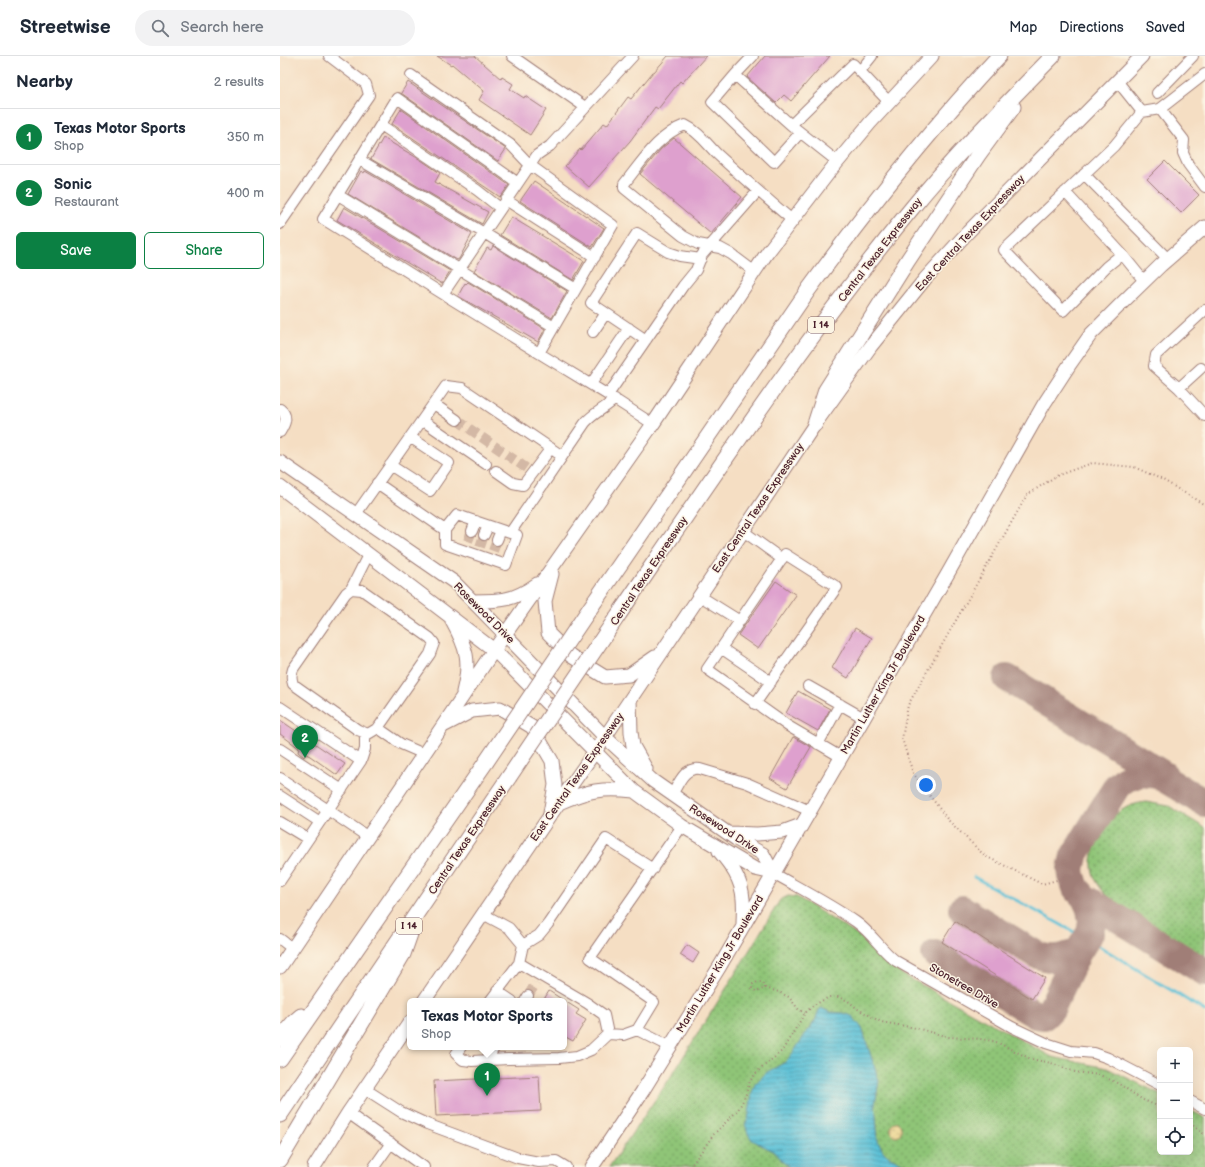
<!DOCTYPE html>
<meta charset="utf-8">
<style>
:root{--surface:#fff;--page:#f2f2f3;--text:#1f2937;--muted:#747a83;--line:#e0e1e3;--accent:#0b8043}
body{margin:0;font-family:"Balsamiq Sans",sans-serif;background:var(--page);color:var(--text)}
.controls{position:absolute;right:12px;bottom:12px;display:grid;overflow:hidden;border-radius:6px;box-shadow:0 4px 16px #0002}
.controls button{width:36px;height:36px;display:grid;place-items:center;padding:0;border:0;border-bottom:1px solid var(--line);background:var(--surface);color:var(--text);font:20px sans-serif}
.you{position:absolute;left:646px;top:729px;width:14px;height:14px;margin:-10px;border:3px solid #fff;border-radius:50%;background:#1a73e8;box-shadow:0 0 0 6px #1a73e833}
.badge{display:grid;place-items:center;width:26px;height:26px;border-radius:50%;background:var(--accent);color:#fff;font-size:13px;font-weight:700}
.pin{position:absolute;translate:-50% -33px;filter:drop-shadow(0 1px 2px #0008)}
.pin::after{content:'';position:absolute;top:21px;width:14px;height:12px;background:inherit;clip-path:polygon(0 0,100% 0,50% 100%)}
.popup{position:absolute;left:127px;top:942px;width:160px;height:52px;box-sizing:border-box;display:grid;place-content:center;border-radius:6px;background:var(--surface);filter:drop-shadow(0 1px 3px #0005);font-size:13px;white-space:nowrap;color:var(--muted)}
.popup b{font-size:15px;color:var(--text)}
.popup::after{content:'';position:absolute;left:50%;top:100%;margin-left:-8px;border:8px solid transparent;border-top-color:var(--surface)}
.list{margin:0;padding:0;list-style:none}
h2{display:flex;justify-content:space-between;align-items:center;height:52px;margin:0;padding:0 16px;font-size:17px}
h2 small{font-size:13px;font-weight:400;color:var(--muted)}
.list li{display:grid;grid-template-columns:26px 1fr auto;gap:12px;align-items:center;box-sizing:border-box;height:56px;padding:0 16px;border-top:1px solid var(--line)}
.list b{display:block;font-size:15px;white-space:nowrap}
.list p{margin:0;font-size:13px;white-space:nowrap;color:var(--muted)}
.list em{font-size:13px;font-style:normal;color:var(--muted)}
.actions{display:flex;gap:8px;padding:12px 16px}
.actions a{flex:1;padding:9px 0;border:1px solid var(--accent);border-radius:6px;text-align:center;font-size:14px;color:var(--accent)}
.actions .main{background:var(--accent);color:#fff}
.icon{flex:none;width:22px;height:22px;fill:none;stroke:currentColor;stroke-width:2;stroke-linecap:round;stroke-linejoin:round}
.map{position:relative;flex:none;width:925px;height:1111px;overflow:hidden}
header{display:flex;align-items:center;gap:24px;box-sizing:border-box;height:56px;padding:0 20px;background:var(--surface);border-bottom:1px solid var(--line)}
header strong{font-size:19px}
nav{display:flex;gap:22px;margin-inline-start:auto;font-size:14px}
.search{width:280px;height:36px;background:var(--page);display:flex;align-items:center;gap:10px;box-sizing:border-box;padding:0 14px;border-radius:22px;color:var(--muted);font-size:15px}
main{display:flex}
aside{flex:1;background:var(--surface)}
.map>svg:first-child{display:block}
.grass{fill:url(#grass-dots);stroke:#6c7251}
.sand{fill:url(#sand-dots);stroke:#9c7c64}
.water{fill:url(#water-rules);stroke:#516f80}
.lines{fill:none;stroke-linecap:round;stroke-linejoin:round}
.stream{stroke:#58bfd6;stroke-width:3}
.taxiway{stroke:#a07e77;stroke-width:28}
.building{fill:#dea0ce}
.minor-tunnel{stroke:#d3b8a5;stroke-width:10;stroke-dasharray:10 5;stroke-linecap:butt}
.minor-casing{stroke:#a07e77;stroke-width:12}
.major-casing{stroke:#a07e77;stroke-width:15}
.highway-casing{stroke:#a07e77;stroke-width:17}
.path{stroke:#a07e77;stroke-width:2;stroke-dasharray:1 3;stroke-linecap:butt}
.minor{stroke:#fff;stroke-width:10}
.major{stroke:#fff;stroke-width:13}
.highway{stroke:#fff;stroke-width:15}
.highway-bridge-casing{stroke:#a07e77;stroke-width:17;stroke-linecap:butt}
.highway-bridge{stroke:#fff;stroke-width:15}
.labels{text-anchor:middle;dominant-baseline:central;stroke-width:3;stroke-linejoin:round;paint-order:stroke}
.shield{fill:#fcf5e5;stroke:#7f5f63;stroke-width:1}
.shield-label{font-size:10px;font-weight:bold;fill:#4a1f2b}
.street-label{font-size:11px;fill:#4a1f2b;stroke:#fcf5e5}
</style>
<header>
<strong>Streetwise</strong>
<div class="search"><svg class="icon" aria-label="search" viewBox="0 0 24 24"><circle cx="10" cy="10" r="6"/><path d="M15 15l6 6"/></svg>Search here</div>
<nav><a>Map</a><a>Directions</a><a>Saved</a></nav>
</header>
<main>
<aside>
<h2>Nearby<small>2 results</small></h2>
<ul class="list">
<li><span class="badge">1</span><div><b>Texas Motor Sports</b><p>Shop</p></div><em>350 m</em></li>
<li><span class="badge">2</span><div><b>Sonic</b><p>Restaurant</p></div><em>400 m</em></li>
</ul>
<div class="actions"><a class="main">Save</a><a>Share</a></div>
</aside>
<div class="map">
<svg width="925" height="1111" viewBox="0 0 925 1111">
<defs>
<pattern id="grass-dots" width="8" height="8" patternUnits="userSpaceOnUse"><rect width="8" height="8" fill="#8fc577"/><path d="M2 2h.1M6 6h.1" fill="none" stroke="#779f62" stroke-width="1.8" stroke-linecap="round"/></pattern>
<pattern id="sand-dots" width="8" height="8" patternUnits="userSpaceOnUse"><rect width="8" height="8" fill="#eeda9e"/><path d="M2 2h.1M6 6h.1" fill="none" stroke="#cebb88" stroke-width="1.8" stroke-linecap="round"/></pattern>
<pattern id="water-rules" width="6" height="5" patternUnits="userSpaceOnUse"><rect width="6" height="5" fill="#58bfd6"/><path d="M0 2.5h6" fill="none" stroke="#4b9bae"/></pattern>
</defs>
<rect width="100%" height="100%" fill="#fcf5e5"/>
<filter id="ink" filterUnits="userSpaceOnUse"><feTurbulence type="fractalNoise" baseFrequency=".025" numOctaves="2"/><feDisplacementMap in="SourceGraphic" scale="8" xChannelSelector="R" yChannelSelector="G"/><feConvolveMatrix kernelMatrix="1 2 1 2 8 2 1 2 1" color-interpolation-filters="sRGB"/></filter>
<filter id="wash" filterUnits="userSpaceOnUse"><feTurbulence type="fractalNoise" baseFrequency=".012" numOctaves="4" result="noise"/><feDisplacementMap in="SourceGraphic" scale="16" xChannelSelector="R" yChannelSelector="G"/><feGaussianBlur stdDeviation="0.9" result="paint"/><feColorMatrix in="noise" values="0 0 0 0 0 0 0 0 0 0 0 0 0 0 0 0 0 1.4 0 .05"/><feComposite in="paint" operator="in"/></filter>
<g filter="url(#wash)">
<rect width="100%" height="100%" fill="#f5dec3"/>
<path class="grass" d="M866,746L889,750L925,772V902L837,848C809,826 805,806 822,776C832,758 846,748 866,746Z
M508,840L517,841L582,882L620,917L772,1001L827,1012L880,1038V1096H910V1054L925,1062V1111H329L388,1025L447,931L500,844Z"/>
<path class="sand" d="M615,1066H617C621,1069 623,1074 619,1079L615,1080C609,1076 610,1070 615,1066Z"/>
<path class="water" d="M541,952L550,956L563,957L572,960L582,972L599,1025L595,1048L598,1085L603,1095L608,1100L630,1111H509L503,1106L493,1095L472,1084L468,1078L465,1068L468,1063L472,1037L475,1028L487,1016L502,1008L508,1004L530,971L535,965L538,956Z"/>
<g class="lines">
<path class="stream" d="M694,821L796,877
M819,890L925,955"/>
<path class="taxiway" d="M727,622L884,719
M925,747L878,719L861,717L845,723L837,730L794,800L791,813L792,820L796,832L805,842L925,916
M682,853L757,899C773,905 782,902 798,896
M655,898L756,959L764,960L771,953L798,896L810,877L812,866L810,853L805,842"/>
</g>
<g id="blocks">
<path class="building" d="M157,0H195L221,23L222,21L233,28L230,33L244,42L245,40L266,54L250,79L199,44L204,35L172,8L171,9Z
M388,0H426L402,27L400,25L378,53L375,51L350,85L309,131L285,110L300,93L301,94L324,67L327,69L348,41L351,43L373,16H374Z
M485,0H550L511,45L504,39L496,47L467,21Z
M128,26L226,93L218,105L121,37Z
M121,53L229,129L222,139L220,141L112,68Z
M103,82L141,104L160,117L155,126L208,156L202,168L91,103Z
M394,82L462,141L431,178L360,118L381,93Z
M885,105L919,139L901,157L867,123Z
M81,115L84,117L85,115L192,178L179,203L177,204L68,138Z
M254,125L324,172L312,191L240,145Z
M64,151L170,215L162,228L57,164Z
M231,161L304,205L293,224L220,179Z
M213,190L287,235L272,262L194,215L207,192L211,194Z
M188,226L265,273L258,286L178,240L185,227L186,228Z
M496,525L516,539L478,593L458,579Z
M575,572L592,582L568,622L552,612Z
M518,635L550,653L538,675L506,657Z
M0,664L65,708L57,719L30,700L26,698L24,701L18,696L19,692L0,678Z
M513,681L531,691L507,732L490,722Z
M675,865L765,922L752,943L662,886Z
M407,889L419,897L413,907L400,899Z
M269,935L299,954L296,958L306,964L293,985L284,980V945H263Z
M259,1020L261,1055L156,1060L154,1025Z"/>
</g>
</g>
<g filter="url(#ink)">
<use href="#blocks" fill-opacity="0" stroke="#a07e77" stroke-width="1"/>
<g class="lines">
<path class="minor-tunnel" d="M177,364L246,412
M188,485L192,475
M200,491L204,479
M213,495L217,484
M248,940L256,927"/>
<g class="minor-casing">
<path id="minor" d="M232,0L305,51
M353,0L270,90L257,99L163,238L267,302L328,339L373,368
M473,0L455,19L511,69
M580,15L592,0
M131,19L231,89L250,109L333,169L274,271
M455,19L432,46L494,106L520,77
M838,26L862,56L880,53L925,18
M877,37L913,0
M880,53L904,84L903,97L908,108L925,131
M101,69L197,134L220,152
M80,104L204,177L296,233
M558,106L511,69L573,8L609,46
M804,118L888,203
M785,136L842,198L826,211L783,255L724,194L834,90L862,56
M58,139L274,271L259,297
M226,144L315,201
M0,168L89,39L86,28L49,0
M842,198L864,225
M475,216L451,198L440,192L418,188L403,180L344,132V128C361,107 378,79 405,69C418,75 427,88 437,98C462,121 487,143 512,164
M163,238L43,163L117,42L238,127
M925,254L876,299L874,310L899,332L925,360
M313,276L326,257
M366,284L311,247L357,177L388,196L400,200L421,203
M311,328L349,272
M899,332L921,312
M328,339L403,230L416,214L422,199L478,135
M154,348L177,364
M0,353C9,360 5,368 0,376
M142,364L206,408
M110,409L150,435L169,407L130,381
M216,415L233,427L243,429L271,392
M97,427L165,474L177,459L230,477L305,367C313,357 326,352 335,343
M76,458L166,330L182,332L282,400
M165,474V488L226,509L237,479L230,477
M192,475L196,465
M463,475L502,503
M204,479L208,470
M217,484L221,474
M71,533L82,534L150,582L154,587L150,598L98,672L88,678L78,674L13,628C11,622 11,619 13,613L66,537Z
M71,533L88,499
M420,540L460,565
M441,592L491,626
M528,630L584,662
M475,648L557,531L505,498L427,613L508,670L561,701
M0,651L81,705
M98,672L121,688L144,698
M85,677V693L81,705L48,754L88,781
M538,688L560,648
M0,693L62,734
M0,722L48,754L0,825
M392,739C399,727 404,711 420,713L467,727L530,755
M0,740L40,766
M0,766L28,783
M493,817C521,833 550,848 576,866C592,877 601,894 616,905L732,971L766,987L791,995L814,997L828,1002L880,1029
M203,858L229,872L243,889L239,907L307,947L324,959L328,978L343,979L357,974L391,991
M0,883L13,893
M243,889L259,879L268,868L326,783L373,813
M217,935L232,945
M210,945L239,907
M245,945L248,940
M357,974L374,946L310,902L402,770
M181,991L176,998L183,1004L192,1005L228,1003L279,1002L297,1000L311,994L328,978
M206,1004L215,991
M85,1033L121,1056L147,1068L238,1102L259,1106L276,1105L286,1111
M910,1045L925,1053
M68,1057L144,1111
M94,1111L111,1087"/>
</g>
<g class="major-casing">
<path id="major" d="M0,406L174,526L325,681L373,725L456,783L483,798L493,817
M0,431L214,594L354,735L402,770L475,813L493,817
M272,518L265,545L268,577L291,600L325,621L349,619L375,601
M193,545C221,545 233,545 257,528
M172,565C187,592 191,605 183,636
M350,644L351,676L353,690L366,713
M165,669L192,655L220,652L252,671L272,705L275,729L270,757
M279,747C308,734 322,732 354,735
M449,777L477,778L502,776L521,769
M439,795C451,809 462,824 463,843C464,851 463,860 463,869
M0,911L214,594L373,368L487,197L550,115L590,67L652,0
M144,945L269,761L325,681L535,368L591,290L645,223L688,176L862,0
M34,1111L68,1057L130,966
M312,1111L362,1036L440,910L667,519L764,348L790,308L811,278L842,247L881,209L925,171"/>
</g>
<g class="highway-casing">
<path id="highway" d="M535,368L546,334L628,204L698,99L733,51
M315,545L529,233C588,152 650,74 719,0
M337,561C432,422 525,282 632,152C676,98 725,49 773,0
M0,982L14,966L21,960
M0,1003L206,706
M0,1059L229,721
M0,1104L123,898L130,878"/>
</g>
<path class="path" d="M792,820L762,828L705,800L668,764L633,717L622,683L628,649L747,439L776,420L812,407L854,411L883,424L925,449
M485,932L482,926H477L473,928L472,932L477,936L485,932L499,936L509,941L519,954L525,957
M910,1067L925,1079
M410,1111L434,1078L458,1054L465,1041L470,1025L477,1016L502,995L525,957L534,949L549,941H558L568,945L578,953L601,966L636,972L668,981L700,983L714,985L751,1003L771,1007L795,1016L820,1019L839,1028L863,1044L880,1051"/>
<use href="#minor" class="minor"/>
<use href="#major" class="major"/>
<use href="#highway" class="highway"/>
<g class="highway-bridge-casing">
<path id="highway-bridge" d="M206,706L315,545
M229,721L337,561"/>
</g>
<use href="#highway-bridge" class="highway-bridge"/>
</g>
</g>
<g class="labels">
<g class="shield">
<rect x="528" y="261" width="26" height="16" rx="3"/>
<rect x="116" y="862" width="26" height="16" rx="3"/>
</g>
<g class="shield-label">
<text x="541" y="269">I 14</text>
<text x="129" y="870">I 14</text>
</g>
<g class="street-label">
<text transform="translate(690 177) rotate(-47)">East Central Texas Expressway</text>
<text transform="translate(600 194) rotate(-52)">Central Texas Expressway</text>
<text transform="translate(478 452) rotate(-56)">East Central Texas Expressway</text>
<text transform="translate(369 515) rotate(-56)">Central Texas Expressway</text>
<text transform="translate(204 557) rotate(45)">Rosewood Drive</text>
<text transform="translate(603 629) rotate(-60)">Martin Luther King Jr Boulevard</text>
<text transform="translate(297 721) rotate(-55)">East Central Texas Expressway</text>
<text transform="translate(444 773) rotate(33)">Rosewood Drive</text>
<text transform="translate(187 784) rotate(-56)">Central Texas Expressway</text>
<text transform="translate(440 908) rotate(-59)">Martin Luther King Jr Boulevard</text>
<text transform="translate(684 930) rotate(30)">Stonetree Drive</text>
</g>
</g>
</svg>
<div class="controls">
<button>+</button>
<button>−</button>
<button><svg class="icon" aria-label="locate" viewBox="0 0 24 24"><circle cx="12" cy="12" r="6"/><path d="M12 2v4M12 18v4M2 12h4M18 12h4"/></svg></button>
</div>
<div class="you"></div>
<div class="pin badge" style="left:207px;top:1040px">1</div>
<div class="popup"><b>Texas Motor Sports</b>Shop</div>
<div class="pin badge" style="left:25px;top:702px">2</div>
</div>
</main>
